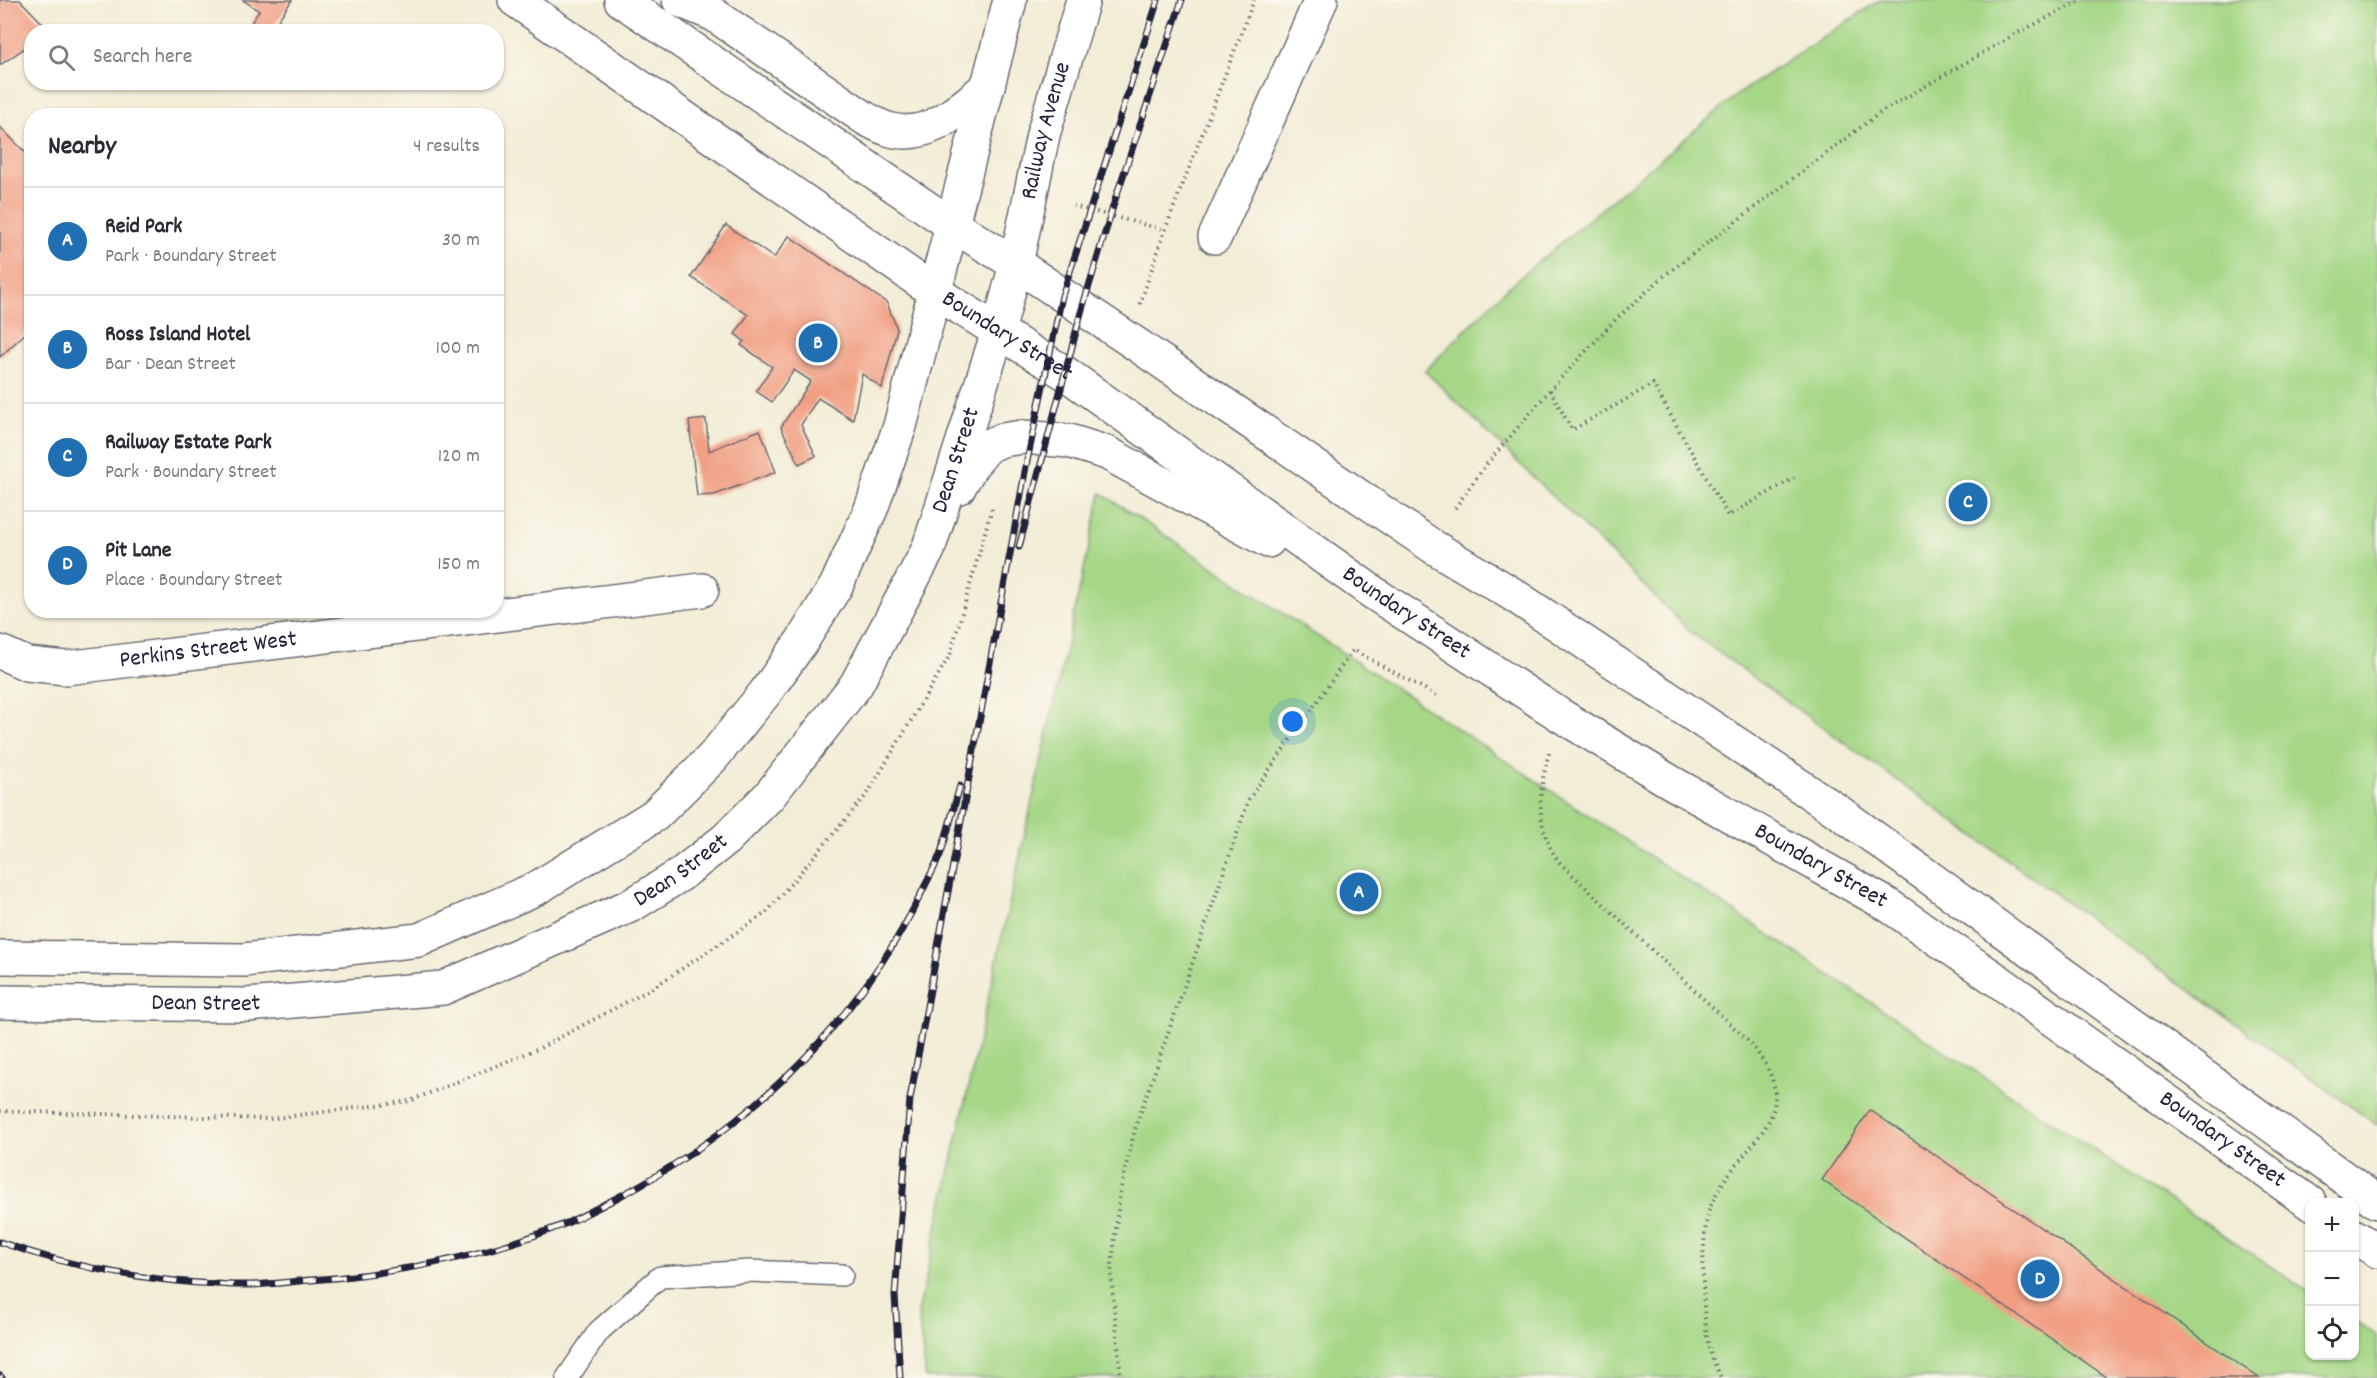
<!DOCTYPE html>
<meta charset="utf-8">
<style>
:root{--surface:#fff;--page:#f2f2f3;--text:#2b2b33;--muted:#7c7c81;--line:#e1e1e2;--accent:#1f6fb2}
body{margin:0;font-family:Dekko,sans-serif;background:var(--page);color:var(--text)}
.controls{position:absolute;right:18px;bottom:18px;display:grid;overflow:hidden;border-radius:12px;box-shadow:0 2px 4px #0004}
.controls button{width:54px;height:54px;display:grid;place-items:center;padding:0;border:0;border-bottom:2px solid var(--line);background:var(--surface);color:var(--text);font:30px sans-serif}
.you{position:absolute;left:1293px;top:722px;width:21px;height:21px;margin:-15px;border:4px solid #fff;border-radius:50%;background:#1a73e8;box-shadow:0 0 0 9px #1a73e833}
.badge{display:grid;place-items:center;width:39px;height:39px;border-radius:50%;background:var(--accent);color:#fff;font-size:20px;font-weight:700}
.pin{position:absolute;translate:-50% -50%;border:3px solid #fff;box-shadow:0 2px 6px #0006}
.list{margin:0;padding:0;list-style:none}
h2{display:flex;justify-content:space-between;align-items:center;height:78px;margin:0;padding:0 24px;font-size:26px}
h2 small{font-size:20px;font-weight:400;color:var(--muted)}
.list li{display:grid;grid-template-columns:39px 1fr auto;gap:18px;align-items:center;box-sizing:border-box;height:108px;padding:0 24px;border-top:2px solid var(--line)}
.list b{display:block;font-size:22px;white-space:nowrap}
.list p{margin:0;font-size:20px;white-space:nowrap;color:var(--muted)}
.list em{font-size:20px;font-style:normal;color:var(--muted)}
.icon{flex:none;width:33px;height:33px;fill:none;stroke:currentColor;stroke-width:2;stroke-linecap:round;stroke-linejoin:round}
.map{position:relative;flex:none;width:2377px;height:1378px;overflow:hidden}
.search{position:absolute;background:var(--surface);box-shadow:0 2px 4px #0004;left:24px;top:24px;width:480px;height:66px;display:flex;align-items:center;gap:15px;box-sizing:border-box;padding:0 21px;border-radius:24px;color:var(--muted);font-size:22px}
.panel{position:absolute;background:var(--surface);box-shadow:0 2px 4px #0004;left:24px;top:108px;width:480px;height:510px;border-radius:24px}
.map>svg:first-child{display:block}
.green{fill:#a5d786;stroke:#647c60;stroke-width:1.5}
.building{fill:#f19e82}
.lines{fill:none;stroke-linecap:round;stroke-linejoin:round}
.lane-casing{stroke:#6b6971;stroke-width:24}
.street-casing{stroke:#6b6971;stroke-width:36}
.secondary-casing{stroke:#6b6971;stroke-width:36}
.path{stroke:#6b6971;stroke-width:4;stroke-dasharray:1.5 4.5;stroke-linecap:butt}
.lane{stroke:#fff;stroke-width:21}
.street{stroke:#fff;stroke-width:33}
.secondary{stroke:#fff;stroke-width:33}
.rail-casing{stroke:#22223b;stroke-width:7}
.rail{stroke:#fbf7ec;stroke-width:4.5;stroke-dasharray:14;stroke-linecap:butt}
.labels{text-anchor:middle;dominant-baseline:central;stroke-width:6;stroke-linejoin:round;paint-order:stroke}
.street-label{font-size:24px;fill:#22223b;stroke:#fbf7ec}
</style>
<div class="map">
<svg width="2377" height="1378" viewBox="0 0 2377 1378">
<rect width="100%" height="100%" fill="#fbf7ec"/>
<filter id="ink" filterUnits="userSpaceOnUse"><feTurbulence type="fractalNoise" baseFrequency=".0167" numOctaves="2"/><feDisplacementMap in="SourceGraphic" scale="12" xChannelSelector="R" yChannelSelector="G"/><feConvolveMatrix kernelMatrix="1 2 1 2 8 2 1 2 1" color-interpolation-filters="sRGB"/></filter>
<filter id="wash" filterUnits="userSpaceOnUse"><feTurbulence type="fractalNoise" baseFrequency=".008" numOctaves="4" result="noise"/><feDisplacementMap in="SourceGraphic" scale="24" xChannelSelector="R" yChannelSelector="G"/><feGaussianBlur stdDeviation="1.35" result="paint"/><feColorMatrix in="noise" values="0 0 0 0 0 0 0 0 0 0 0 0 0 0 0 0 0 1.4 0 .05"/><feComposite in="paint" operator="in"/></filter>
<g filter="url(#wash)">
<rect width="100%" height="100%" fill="#f2edd6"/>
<path class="green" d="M1880,0H2377V1125L1693,634L1425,371L1504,291L1739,93Z
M1101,493L2309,1292L2310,1356H2354L2355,1321L2377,1336V1378H926L918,1313Z"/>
<g id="blocks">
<path class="building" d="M0,0H20L49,30L32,32V43L0,65Z
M243,0H292L270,32H263L251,23L259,11Z
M0,127L32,159V327L0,357Z
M726,225L774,258L789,236L887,303L897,329L882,388L862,374L853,420L818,398L801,425L816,456L799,464L781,427L811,381L794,370L772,402L756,391L772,367L741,345L744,341L735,334L748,315L691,277Z
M706,419L709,451L760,430L776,472L714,495L697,496L689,421Z
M1870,1110L2259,1378H2108L1822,1180Z"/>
</g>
</g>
<g filter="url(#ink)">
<use href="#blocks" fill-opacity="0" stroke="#6b6971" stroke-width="1.5"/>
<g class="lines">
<g class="lane-casing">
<path id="lane" d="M567,1378L599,1331L660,1277L750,1271L842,1275"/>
</g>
<g class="street-casing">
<path id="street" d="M1215,237L1321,0"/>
</g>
<g class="secondary-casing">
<g id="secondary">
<path id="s1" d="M515,0L935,292L1065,373L1375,594L1560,715L1669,781L1888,905L1997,980L2310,1203"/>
<path d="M621,0L952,225L1016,264L1130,340L1432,546L1512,594L1839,812L2377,1202"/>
<path d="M679,0L713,14L866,119C873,122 880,127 888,129C927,142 960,109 988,86"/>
<path d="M959,487L972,465L988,446L1002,440L1022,437L1069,441L1107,453L1268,541"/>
<path id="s2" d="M0,652L27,664L66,668L702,590"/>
<path d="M0,957L244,960L419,940L537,888L655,815L713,757L765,693L802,641L836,586L871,509L900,426L1010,0"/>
<path id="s3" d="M0,1002L247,1005L443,988L632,905L680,875L726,839L769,796L856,685L928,550L998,332L1016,264L1043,135L1083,0"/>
<path d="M2354,1236L2377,1251"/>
</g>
</g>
<path class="path" d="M1073,206L1165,230
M1140,304L1165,230L1254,0
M1550,390L1572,430L1653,384L1728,516L1794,478
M1455,508L1485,466L1550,390L1613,322L1665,275L1881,112L2010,37L2082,0
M1549,753C1538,792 1535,829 1559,862L1747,1040C1818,1119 1735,1141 1710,1208C1700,1234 1702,1320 1709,1348C1712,1358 1717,1369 1721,1378
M0,1111L269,1119L410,1101L540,1048L651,989L766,913L868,793L950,655L992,508
M1121,1378L1111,1273L1120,1191L1135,1129L1249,799L1353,650L1436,695"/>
<use href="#lane" class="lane"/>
<use href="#street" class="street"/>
<use href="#secondary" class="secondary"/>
<g class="rail-casing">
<path id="rail" d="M1019,547L1082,309L1115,200L1182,0
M0,1242C75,1269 154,1282 234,1285C259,1286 286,1282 311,1280C395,1274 488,1256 567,1223C581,1217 595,1209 609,1202C741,1134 852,1031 919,898C926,883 934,869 940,855C948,833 953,809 960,786
M0,1376L2,1378
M900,1378L895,1295L910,1099L1027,461L1062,296L1158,0"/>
</g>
<use href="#rail" class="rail"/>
</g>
</g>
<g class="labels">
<g class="street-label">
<text stroke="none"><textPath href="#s3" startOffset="1556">Railway Avenue</textPath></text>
<text stroke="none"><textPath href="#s1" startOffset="596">Boundary Street</textPath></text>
<text stroke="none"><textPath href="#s3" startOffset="1214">Dean Street</textPath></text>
<text stroke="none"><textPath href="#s1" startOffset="1082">Boundary Street</textPath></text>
<text stroke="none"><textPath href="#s2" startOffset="212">Perkins Street West</textPath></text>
<text stroke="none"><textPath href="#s1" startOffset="1568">Boundary Street</textPath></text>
<text stroke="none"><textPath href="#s3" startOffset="710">Dean Street</textPath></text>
<text stroke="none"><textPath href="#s3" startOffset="206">Dean Street</textPath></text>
<text stroke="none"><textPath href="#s1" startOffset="2054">Boundary Street</textPath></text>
</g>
</g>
</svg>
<div class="controls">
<button>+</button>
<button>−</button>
<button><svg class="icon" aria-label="locate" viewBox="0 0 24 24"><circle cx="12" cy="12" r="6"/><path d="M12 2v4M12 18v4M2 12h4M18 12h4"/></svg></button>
</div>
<div class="you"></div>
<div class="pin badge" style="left:1359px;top:892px">A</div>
<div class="pin badge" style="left:818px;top:343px">B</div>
<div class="pin badge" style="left:1968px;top:502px">C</div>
<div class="pin badge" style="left:2040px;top:1279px">D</div>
<div class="search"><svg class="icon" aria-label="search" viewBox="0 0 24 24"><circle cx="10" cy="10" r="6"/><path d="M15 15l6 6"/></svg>Search here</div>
<section class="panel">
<h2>Nearby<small>4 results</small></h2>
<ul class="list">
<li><span class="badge">A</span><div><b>Reid Park</b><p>Park · Boundary Street</p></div><em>30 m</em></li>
<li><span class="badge">B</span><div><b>Ross Island Hotel</b><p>Bar · Dean Street</p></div><em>100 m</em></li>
<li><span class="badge">C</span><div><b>Railway Estate Park</b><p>Park · Boundary Street</p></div><em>120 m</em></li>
<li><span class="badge">D</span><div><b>Pit Lane</b><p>Place · Boundary Street</p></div><em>150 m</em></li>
</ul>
</section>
</div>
